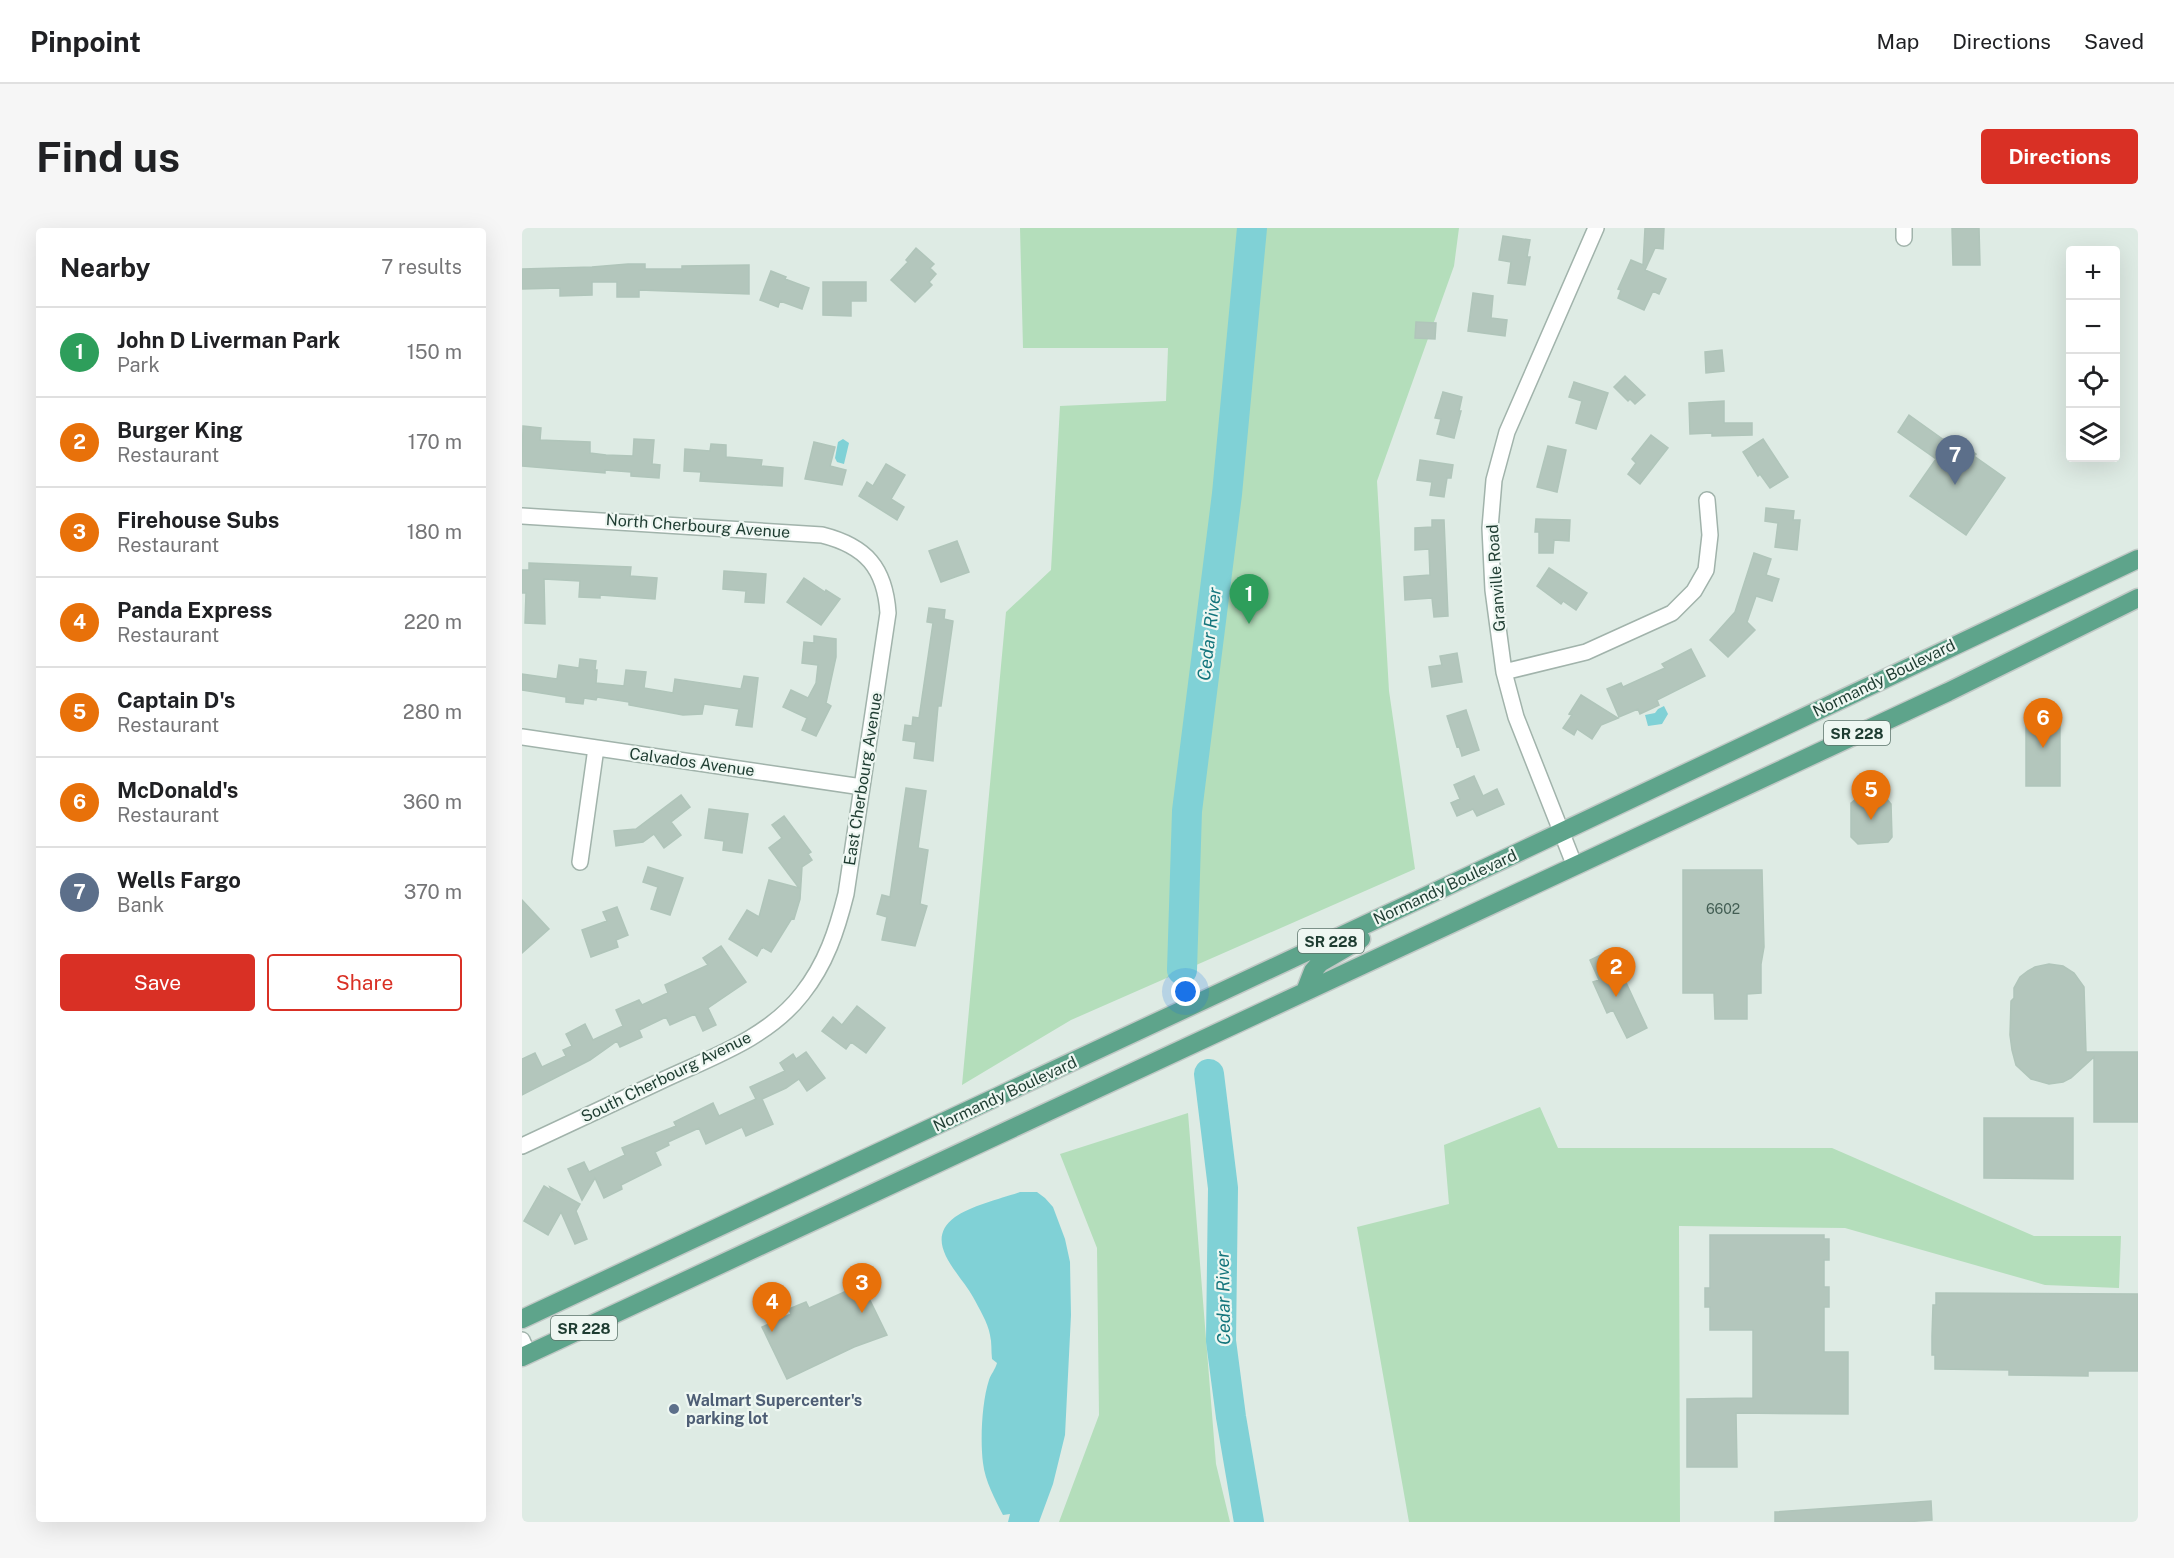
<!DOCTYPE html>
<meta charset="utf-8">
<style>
:root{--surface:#fff;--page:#f6f6f6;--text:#202124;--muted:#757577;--line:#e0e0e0;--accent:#d93025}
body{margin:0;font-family:"Public Sans",sans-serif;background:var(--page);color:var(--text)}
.controls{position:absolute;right:18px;top:18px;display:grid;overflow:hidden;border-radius:6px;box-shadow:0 6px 24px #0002}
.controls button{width:54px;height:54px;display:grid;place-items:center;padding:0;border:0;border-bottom:2px solid var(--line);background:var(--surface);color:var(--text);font:30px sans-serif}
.you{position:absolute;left:664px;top:764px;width:21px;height:21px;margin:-15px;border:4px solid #fff;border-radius:50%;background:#1a73e8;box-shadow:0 0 0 9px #1a73e833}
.badge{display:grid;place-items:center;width:39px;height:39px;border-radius:50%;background:var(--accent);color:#fff;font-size:20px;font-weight:700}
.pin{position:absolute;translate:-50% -50px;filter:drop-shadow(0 2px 3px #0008)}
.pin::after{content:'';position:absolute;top:32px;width:21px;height:18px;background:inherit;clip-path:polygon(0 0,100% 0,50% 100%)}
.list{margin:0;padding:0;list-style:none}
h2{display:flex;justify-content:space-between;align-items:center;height:78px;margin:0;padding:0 24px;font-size:26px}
h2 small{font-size:20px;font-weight:400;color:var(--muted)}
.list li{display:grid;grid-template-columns:39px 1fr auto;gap:18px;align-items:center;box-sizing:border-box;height:90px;padding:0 24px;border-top:2px solid var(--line)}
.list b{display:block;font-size:22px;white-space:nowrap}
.list p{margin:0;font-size:20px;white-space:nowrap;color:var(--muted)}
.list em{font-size:20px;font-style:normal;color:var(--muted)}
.actions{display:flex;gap:12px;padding:18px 24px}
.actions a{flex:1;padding:14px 0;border:2px solid var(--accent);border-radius:6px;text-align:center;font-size:21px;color:var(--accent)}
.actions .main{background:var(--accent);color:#fff}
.icon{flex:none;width:33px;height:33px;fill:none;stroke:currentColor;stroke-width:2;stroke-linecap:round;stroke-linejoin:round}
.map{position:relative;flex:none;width:1616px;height:1294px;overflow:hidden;border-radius:6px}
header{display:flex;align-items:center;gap:36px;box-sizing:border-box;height:84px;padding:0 30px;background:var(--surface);border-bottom:2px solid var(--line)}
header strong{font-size:28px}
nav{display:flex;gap:33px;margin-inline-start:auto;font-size:21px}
.intro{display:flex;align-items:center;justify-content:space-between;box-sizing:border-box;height:144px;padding:0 36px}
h1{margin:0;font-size:42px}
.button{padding:15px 27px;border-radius:6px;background:var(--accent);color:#fff;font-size:21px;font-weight:700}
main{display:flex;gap:36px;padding:0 36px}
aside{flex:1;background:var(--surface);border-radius:6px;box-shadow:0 6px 24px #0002}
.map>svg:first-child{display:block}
.green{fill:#b4debb}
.water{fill:#80d1d6}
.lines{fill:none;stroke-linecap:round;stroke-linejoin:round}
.river{stroke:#80d1d6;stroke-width:30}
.building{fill:#b3c6bc;stroke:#b0c5ba;stroke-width:1.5}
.street-casing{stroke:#a1b3ab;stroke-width:18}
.primary-casing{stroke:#c0c8c5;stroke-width:21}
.street{stroke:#fff;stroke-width:15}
.primary{stroke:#5ea48b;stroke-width:18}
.service-dot{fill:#5c6f8a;stroke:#eef7f2;stroke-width:2}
.labels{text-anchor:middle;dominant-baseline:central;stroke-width:4.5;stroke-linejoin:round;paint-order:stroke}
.number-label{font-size:14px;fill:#435e54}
.shield{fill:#eef7f2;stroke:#5c746b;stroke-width:1.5}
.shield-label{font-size:15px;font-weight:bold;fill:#1e3c31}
.street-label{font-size:16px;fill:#1e3c31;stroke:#eef7f2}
.service-label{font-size:16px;font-weight:bold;fill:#4e5e75;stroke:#eef7f2;text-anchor:start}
.water-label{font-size:18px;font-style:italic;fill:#14757c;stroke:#eef7f2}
</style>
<header>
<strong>Pinpoint</strong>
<nav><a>Map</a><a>Directions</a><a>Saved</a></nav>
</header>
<div class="intro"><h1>Find us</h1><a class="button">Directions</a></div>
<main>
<aside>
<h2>Nearby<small>7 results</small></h2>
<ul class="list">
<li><span class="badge" style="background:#2e9e5b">1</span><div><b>John D Liverman Park</b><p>Park</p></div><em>150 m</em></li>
<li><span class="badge" style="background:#e8710a">2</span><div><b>Burger King</b><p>Restaurant</p></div><em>170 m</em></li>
<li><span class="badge" style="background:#e8710a">3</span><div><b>Firehouse Subs</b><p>Restaurant</p></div><em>180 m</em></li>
<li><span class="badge" style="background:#e8710a">4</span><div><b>Panda Express</b><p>Restaurant</p></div><em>220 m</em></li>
<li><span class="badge" style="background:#e8710a">5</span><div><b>Captain D's</b><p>Restaurant</p></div><em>280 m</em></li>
<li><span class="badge" style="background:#e8710a">6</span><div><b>McDonald's</b><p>Restaurant</p></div><em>360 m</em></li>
<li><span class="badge" style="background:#5c6f8a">7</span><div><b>Wells Fargo</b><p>Bank</p></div><em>370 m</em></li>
</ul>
<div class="actions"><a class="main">Save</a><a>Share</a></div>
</aside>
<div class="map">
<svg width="1616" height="1294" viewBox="0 0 1616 1294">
<rect width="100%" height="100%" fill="#deebe4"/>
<path class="green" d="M498,0H937L932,38L855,253L867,463L893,641L549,792L440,857L484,384L529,342L538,178L644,173L646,120H501Z
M1018,879L1036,920H1310L1512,1008H1599L1597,1060L1523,1057L1323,1000L1157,998L1158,1294H887L835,999L927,976L922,917Z
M666,885L694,1236L708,1294H537L577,1187L575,1020L538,926Z"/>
<path class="water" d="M321,211L327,215L322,236L315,234L313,230L316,214Z
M1142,478L1146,486L1140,496L1126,498L1123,487L1133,485L1136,481Z
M498,964H515L523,970L531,979L543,1011L548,1034L549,1087L543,1207L531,1256L517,1294H486L488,1286L481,1287C473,1271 463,1253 461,1235C458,1212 460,1173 467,1152C469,1146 473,1142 475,1135L470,1131C469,1123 470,1115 468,1107C466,1095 457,1080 451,1069C439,1046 399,1014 433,989C448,978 480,970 498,964Z"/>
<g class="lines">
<path class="river" d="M660,742L665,583L705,266L730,0
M687,846L701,960L699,1113L709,1189L727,1294"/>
</g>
<path class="building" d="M1123,0H1142L1141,21L1133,20L1123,42L1144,51L1137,66L1131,63L1122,82L1096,70L1099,62L1096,61L1109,32L1121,37Z
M1430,0H1457L1458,37H1431Z
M981,8L1008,12L1005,29H1008L1003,57L986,55L989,34L977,32Z
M394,20L412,36L408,40L414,46L407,54L410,57L393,74L369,52L386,34L384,32Z
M106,36H123V41H160V38L227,37V66L117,62V69H95V54H70V67L38,68V60L0,61V41L70,39Z
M249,43L264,49L263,51L287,60L280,81L258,73L256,79L238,72Z
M301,54H344V73H329V88L301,87Z
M951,65L971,68L969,90L985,92L983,108L946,103Z
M894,94L914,95L913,111L893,110Z
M1200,122L1202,143L1184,145L1183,124Z
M1103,148L1123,167L1113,176L1108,171L1106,173L1092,159Z
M1052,154L1086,165L1074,201L1054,195L1060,173L1047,169Z
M921,164L940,169L937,183H939L932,210L915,206L919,191L913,190Z
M1202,173V195H1230V207L1190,208V205L1168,206L1167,175Z
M1387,187L1429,217L1433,211L1454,226L1452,228L1483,250L1444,307L1388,268L1414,231L1376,204Z
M1,198L19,200L18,212L68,214V225L84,227L111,228L112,211L132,212L130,236L138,237L137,250L109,248V244L83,242V245L0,238Z
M1129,207L1146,220L1118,256L1106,246L1114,235L1110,231Z
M1241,211L1266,249L1248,260L1238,246L1236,248L1221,224Z
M292,214L313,219L308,238L324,242L320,257L283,251Z
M189,216L204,217V229L240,232L239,238L261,240L260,258L178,253L179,244L162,243L163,221L188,223Z
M1026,218L1044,222L1035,264L1015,259Z
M898,232L931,237L929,250H925L922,269L908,267L910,254L895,252Z
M364,236L383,247L369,271L382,279L375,292L337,268L345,254L351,258Z
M1244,280L1272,283L1271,292H1278L1275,322L1253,319L1256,295L1243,293Z
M1014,291L1048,292L1047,313L1032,312L1031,325H1017V304H1013Z
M910,292H922L926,388L912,389L910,370L883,372L882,349L908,347L907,321L893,322V300L910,299Z
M435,313L447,344L419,354L407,323Z
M1232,325L1249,331L1244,347L1257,351L1250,373L1234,368L1225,394L1233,402L1206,429L1188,412L1213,384Z
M7,335L109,339L108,348L135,350L133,371L78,367V370L57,369L58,353L22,351L23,396L3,395L4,365H0V342H7Z
M1027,340L1065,365L1054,382L1041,373L1039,376L1015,358Z
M202,343L244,346L242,375L223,374L224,363L201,361Z
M282,350L303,364L304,362L318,371L299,397L265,374Z
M407,380L423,382L422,391L431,393L419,478H416L411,533L392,530L394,514L381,512L383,497L390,498L391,489L397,490L411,395L405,394Z
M292,408L314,411V429L304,475L309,478L294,508L280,502L285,490L261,479L269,462L286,470L294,455L296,437L280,435L282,414L292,415Z
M1169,421L1183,448L1135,472L1137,477L1118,486L1116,481L1097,489L1085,461L1099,455L1101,459L1143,440L1140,436Z
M935,425L940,454L910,459L907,439L920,437L918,428Z
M58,431L74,433L73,442H75L74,455L102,458L104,442L124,444L122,460L151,465L153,451L219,461L222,448L236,450L230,499L214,497L217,481L182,476L180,486L161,487L107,477V474L75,469L74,472L62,470L61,476L44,474V469L0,462V446L35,451L37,437L57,440Z
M1059,467L1096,490L1079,497L1070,511L1055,501L1052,507L1041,500L1050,487L1047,486Z
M944,482L957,522L940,528L937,518L935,519L925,488Z
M1504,482H1538V558H1504Z
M952,548L961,568L975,561L982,576L955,588L951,581L935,588L929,575L938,571L932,557Z
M384,560L404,563L396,620L406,622L398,676L405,678L393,718L360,712L365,689L355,686L360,667L368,669Z
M1352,563L1356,569L1364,570L1369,576L1370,609L1366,614L1336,616L1329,609V575L1335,570L1348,569Z
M159,567L168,579L149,594L159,607L142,620L132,606L121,614L94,618L92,603L114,601Z
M187,581L226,586L220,625L201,622L202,613L183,610Z
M262,588L289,624L286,626L290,632L280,639L278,671L272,691L270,690L249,724L240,719L235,728L207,711L225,682L237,689L247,652L277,660L247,620L260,610L250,597Z
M126,639L161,650L148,687L129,681L136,659L121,654Z
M1161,642H1240L1242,719L1239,736V765L1225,766V791H1193L1192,765H1161Z
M0,672L27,701L0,725Z
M95,679L106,707L94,712L96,719L69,729L60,702L85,693L81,684Z
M199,718L224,754L186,780L194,797L181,803L173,786L148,797L144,789L117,802L120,809L98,819L95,813L68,832L0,867V831L13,825L20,839L44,828L41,822L50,818L44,806L63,796L71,812L101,798L94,782L117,772L120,777L146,765L143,757L186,737L181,730Z
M1089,722L1125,800L1105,810L1091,782L1085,785L1071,754L1077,752L1068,732Z
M1527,736L1541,738L1552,745L1562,759L1564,824H1616V894H1572V829L1549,850L1541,854L1527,856L1509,851L1494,837L1490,822L1488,807L1489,773L1492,770V760L1498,749L1506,743L1513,739Z
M335,778L363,800L344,825L329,814L324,821L300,803L311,789L320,797Z
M284,824L303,850L285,863L277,851L264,860L240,871L251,896L224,908L220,899L184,916L177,900L146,914L147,917L133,924L139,937L99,957L100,961L82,970L73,950L60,972L46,941L62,934L67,944L103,927L100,920L154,898L152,894L191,875L197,888L234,871L228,859L263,843L258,835L271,826L274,831Z
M1462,890H1551V951L1462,950Z
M22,958L30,963L28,959L58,976L54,983L65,1011L53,1016L39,984L26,1007L2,993Z
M1188,1007H1302V1011H1307V1032H1302V1059H1307V1079H1302V1124H1326V1186L1214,1185L1215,1239H1165V1171L1231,1170V1102H1188V1079H1183V1060H1188Z
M340,1056L365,1107L332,1119L265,1151L240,1099L269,1086L267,1081L284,1074L287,1080Z
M1414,1065L1616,1066V1143H1566V1148L1487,1147V1142L1413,1141V1127H1410V1108L1411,1077H1414Z
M1409,1273L1410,1292L1382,1294H1253V1284Z"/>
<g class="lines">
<g class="street-casing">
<path id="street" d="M1382,0V10
M0,288L300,307C344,318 363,340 366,385L324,666C315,702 304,736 280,766C246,810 190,829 141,852C94,874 47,896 0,918
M982,444L1064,424L1150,385L1172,363L1184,342L1188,307L1185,272
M0,509L340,559
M58,634L74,520
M1052,636L994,489L982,444L971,362L968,300L972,252L985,204L1074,0
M0,1112L6,1126"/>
</g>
<g class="primary-casing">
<path id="primary" d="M784,761L791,743L798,735L839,711
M0,1091L900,670L1616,331
M0,1129L1426,464L1616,370"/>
</g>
<use href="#street" class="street"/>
<use href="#primary" class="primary"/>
</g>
<circle class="service-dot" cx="152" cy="1181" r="6"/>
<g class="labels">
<g class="number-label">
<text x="1201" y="681">6602</text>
</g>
<g class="shield">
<rect x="1302" y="493" width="66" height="24" rx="4.5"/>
<rect x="776" y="701" width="66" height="24" rx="4.5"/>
<rect x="29" y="1088" width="66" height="24" rx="4.5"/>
</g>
<g class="shield-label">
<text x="1335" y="505">SR 228</text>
<text x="809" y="713">SR 228</text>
<text x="62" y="1100">SR 228</text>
</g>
<g class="street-label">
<text transform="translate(176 298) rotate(4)">North Cherbourg Avenue</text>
<text transform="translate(974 350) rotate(-94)">Granville Road</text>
<text transform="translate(1362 450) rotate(-26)">Normandy Boulevard</text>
<text transform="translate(170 534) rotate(8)">Calvados Avenue</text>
<text transform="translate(341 551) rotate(-81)">East Cherbourg Avenue</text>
<text transform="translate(923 659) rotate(-25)">Normandy Boulevard</text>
<text transform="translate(144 849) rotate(-26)">South Cherbourg Avenue</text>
<text transform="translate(483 866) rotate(-25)">Normandy Boulevard</text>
</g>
<g class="service-label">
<text x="164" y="1172">Walmart Supercenter's<tspan x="164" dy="18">parking lot</tspan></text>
</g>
<g class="water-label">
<text transform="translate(687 406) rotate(-83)">Cedar River</text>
<text transform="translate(701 1070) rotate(-91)">Cedar River</text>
</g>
</g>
</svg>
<div class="controls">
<button>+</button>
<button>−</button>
<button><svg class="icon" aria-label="locate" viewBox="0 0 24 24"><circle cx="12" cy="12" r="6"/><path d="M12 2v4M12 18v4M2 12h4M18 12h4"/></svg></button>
<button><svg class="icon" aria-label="layers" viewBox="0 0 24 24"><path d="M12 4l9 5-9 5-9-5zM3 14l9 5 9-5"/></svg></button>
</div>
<div class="you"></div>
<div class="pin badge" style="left:727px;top:396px;background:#2e9e5b">1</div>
<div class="pin badge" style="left:1094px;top:769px;background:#e8710a">2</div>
<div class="pin badge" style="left:340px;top:1085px;background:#e8710a">3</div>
<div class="pin badge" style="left:250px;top:1104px;background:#e8710a">4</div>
<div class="pin badge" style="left:1349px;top:592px;background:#e8710a">5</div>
<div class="pin badge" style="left:1521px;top:520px;background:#e8710a">6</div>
<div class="pin badge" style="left:1433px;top:257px;background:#5c6f8a">7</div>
</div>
</main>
